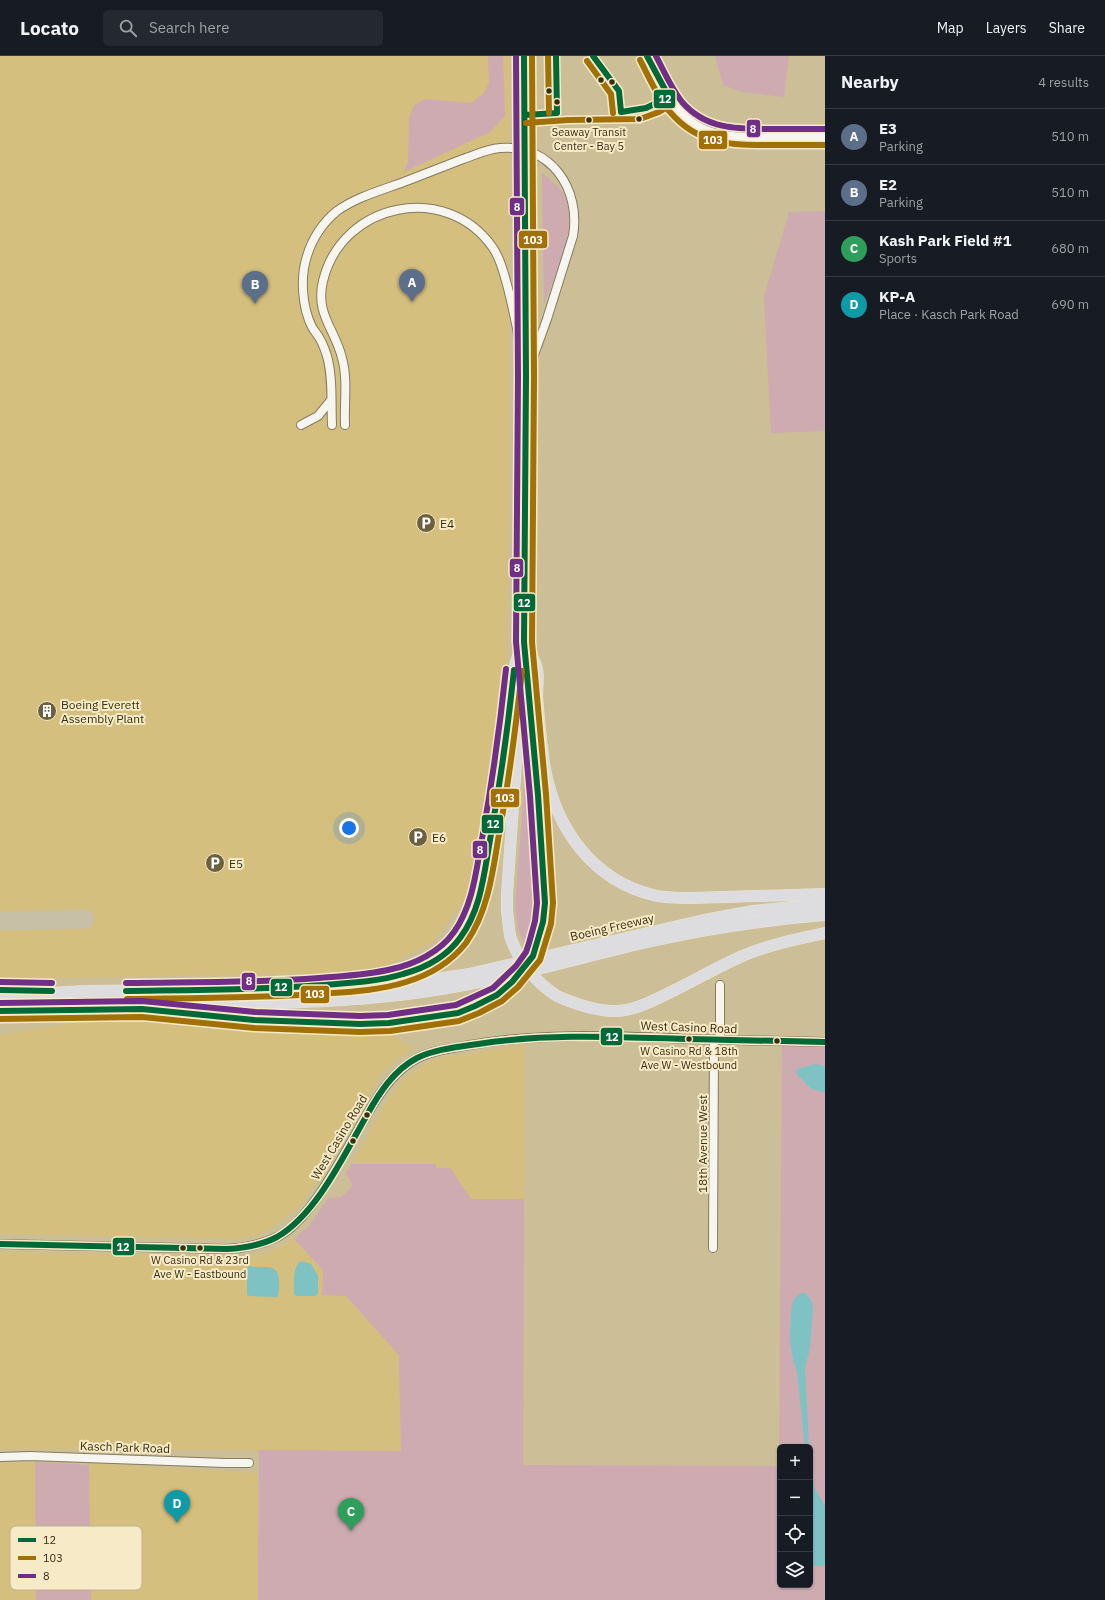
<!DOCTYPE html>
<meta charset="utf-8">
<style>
:root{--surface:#171b24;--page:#242831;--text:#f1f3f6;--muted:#9ea1a6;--line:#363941;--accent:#d93025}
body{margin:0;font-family:"IBM Plex Sans",sans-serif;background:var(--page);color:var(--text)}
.controls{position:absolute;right:12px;bottom:12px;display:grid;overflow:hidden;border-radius:6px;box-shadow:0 1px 3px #0004}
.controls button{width:36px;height:36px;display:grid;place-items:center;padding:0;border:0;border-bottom:1px solid var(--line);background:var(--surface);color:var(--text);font:20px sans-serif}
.you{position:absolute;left:349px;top:772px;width:14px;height:14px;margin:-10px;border:3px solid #fff;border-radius:50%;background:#1a73e8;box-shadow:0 0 0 6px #1a73e833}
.badge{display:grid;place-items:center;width:26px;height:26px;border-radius:50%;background:var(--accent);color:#fff;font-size:13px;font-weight:700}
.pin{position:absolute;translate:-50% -33px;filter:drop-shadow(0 1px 2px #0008)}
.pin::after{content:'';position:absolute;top:21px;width:14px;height:12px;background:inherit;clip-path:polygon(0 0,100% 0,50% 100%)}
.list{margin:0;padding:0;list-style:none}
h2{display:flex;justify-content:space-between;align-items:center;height:52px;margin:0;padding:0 16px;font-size:17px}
h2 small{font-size:13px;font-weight:400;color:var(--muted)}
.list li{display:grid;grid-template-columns:26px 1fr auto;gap:12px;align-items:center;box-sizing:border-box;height:56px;padding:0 16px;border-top:1px solid var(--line)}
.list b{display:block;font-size:15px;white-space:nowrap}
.list p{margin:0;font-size:13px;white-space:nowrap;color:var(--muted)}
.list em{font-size:13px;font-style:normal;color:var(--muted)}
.icon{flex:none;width:22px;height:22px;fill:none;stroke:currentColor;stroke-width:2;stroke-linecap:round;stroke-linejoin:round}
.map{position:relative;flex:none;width:825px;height:1544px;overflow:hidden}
header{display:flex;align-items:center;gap:24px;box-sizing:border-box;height:56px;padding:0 20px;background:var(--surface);border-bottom:1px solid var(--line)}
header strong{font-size:19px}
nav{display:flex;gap:22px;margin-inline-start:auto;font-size:14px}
.search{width:280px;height:36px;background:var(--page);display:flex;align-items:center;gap:10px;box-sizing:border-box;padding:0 14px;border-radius:6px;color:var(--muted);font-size:15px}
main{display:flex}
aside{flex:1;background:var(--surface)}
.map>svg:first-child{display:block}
.built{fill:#d4bf7f}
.green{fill:#cdabb1;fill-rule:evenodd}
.water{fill:#7fc2c3}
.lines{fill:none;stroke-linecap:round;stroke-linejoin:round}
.taxiway{stroke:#c8c0a6;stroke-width:19}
.highway-tunnel{stroke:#aea17b;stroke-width:11;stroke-dasharray:11 5.5;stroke-linecap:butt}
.minor-casing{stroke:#857b5e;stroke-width:10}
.highway-casing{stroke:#e8e2d0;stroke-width:12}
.minor{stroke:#f7f5ef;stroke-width:8}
.highway{stroke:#dddddf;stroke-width:11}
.minor-bridge-casing{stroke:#857b5e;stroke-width:10;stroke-linecap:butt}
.highway-bridge-casing{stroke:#e8e2d0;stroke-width:12;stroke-linecap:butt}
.minor-bridge{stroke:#f7f5ef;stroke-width:8}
.highway-bridge{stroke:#dddddf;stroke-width:11}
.bus-1-casing{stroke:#f7ebc7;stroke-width:9}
.bus-2-casing{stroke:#f7ebc7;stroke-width:9}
.bus-3-casing{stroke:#f7ebc7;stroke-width:9}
.bus-1{stroke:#006937;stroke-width:6}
.bus-2{stroke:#a17007;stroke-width:6}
.bus-3{stroke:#702e87;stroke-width:6}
.bus-dot{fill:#382e10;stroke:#f7ebc7;stroke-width:1.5}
.labels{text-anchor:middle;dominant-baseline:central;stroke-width:4;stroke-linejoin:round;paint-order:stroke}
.bus-label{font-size:11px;fill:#382e10;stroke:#f7ebc7}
.poi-label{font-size:12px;fill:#382e10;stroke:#f7ebc7;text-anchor:start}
.street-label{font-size:12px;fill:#382e10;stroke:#f7ebc7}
.key{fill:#f7ebc7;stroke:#beb290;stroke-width:1}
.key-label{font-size:11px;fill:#382e10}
.line-badge{stroke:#f7ebc7;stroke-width:1.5}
.badge-label{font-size:11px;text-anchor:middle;font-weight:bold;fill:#fff}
</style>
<header>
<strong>Locato</strong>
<div class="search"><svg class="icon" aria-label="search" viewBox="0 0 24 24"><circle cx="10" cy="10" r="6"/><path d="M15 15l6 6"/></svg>Search here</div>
<nav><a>Map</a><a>Layers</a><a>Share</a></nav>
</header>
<main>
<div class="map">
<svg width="825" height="1544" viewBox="0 0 825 1544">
<rect width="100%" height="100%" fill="#ccbe96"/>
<path class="built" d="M0,0H510L507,635L468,839L433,886L385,910L349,917L0,923Z
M86,965L203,966L387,977L414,992L395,1005L382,1017L303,1147L281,1166L261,1178L241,1183L0,1178V979Z
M525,989L524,1143H471L450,1112H436L435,1108H352L389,1041L402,1025L416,1013L434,1003Z
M294,1183L399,1299L401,1395L0,1393V1196L244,1200L266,1197Z
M35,1406L36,1544H0V1407Z
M89,1407L258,1417V1544H91Z"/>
<path class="green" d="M488,0H503L505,60L490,76L404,116L408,105L409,61L414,49L426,43L471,47L482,39L489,28Z
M715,0H789L784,41L742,36L723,29Z
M542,117C551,124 562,132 566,144C577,177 555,217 544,248Z
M825,155V375L771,377L764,241L789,156Z
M525,721L531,757L537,849L535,871L527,892L519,876L515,852Z
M782,985L825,986V1544H258L259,1394L401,1395L399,1299L346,1240L322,1239L323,1214L294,1183L310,1169L328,1142L341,1141L353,1130L346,1117L352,1108H436V1112H450L471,1143H524L523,1409L779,1410ZM780,1391H810V1529H780Z
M35,1406L89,1409L91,1544H36Z"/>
<path class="water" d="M816,1008L825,1010V1037L810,1032L796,1017L797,1013Z
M301,1205L311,1208L318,1220V1238L315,1240H296L294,1238C294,1229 292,1211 301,1205Z
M249,1210C263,1214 278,1204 279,1225C279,1231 280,1236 277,1241L250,1240L247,1239V1212Z
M802,1237H806L812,1246L813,1253L810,1292L805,1312L809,1391H805L797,1316C790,1297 789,1280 791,1260C792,1249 791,1242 802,1237Z
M810,1397L814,1431L825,1450V1510H810Z"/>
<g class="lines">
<path class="taxiway" d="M0,865L85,863"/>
<path class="highway-tunnel" d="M497,939C515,924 528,910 537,889"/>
<g class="minor-casing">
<path id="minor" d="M524,0L525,72
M647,0C656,17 664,36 676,51C701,82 733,82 770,81C788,81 807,81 825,81
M524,118L525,293
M301,369L318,360L331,344
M332,369C331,346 333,322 327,300C325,294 323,288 320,283C318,279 314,275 312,271C302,251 300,221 307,200C312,183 323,166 337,155C358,140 386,133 409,124C427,117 445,110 463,103C475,99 487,93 500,92C551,88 581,133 573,180L547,263L526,321
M345,369C344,347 348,323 342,302C335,273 315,258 323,225C342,146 447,125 493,192C500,202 503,214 506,225C515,257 520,288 526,320
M524,586L526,316
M720,929V984
M0,1188L227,1193C245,1192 261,1189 277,1181C312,1164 345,1095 365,1062C377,1041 390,1020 411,1006C426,996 446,993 464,990C538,976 614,980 689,983C735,984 780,985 825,986
M713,1192L714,984
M0,1401L30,1400L225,1407H249"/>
</g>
<g class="highway-casing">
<path id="highway" d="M524,586C528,594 535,604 537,613C539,622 537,632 537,640C539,664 541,689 545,713C556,772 592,824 653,839C665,842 679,842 692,842L825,838
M525,594L538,739L545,847L543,866L537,889
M510,880L507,855V838L522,620
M362,925C398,921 436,912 460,882C477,860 481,830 487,803C493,767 500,731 505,695C509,668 509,641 514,614C515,604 521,595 524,586
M0,940L85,935L281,933L330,935L395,929L469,918L704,864L753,855L825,848
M557,940C575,948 592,954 612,955C634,956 656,943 675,934C697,923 718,911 740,901C767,889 797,883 825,877
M0,955C84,954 167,952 251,948C308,946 366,944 422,936C497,926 570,904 643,887C703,873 763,864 825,859
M183,957C258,964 335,974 410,965C426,963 443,961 458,957C471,953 484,945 497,939"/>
</g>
<use href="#minor" class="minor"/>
<use href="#highway" class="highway"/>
<g class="minor-bridge-casing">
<path id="minor-bridge" d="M524,118L525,72"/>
</g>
<g class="highway-bridge-casing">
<path id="highway-bridge" d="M510,880C519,906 534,925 557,940"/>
</g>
<use href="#minor-bridge" class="minor-bridge"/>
<use href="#highway-bridge" class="highway-bridge"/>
<g class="bus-1-casing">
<path id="bus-1" d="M593,0L619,35L621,56L646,52L669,41L647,0
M525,59L557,57L556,0
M0,934L52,935
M126,935C192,934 257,934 323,929C349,927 377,926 403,918C425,912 447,900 460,882C481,854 484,818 490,784C500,728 508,671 514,614
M0,955L142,953L254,964L360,968L389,967L458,957L475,950L497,939L512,926L533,900L543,866L545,847L538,739L524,586L526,321L524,0
M0,1188L227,1193C244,1192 262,1189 277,1181C317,1158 345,1097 367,1059C379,1037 394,1014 417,1002C436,993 458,991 478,988C548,977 619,981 689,983C735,984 780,985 825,986"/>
</g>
<g class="bus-2-casing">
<path id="bus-2" d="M548,0L549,57
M640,4C649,21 657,41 670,56C698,89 731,89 770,89C788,89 807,89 825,89
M587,5L611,38L613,57
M526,67L568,64L640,63L659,56L673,48
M127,943C191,942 254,942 318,938C347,936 378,935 406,926C429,919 451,906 466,887C488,856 493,815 499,778C509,724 516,670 522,615
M0,963L142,961L254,972L360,976L390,975L459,965L479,957L502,945L518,931L540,904L551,868L553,847L546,738L532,586L534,321L532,0"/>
</g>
<g class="bus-3-casing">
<path id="bus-3" d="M656,0C664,15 671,32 682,46C706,74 739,73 772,73C790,73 807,73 825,73
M0,926L52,927
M126,927C190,926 255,927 319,922C343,920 368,919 392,913C415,908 440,896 454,876C473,849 476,815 482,783C492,727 500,670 506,613
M0,947L142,945L255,956L360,960L388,959L456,949L493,932L516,910L526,896L529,887L535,865L537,847L530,740L516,586L518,321L516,0"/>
</g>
<use href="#bus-1" class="bus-1"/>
<use href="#bus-2" class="bus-2"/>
<use href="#bus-3" class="bus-3"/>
</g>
<defs>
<g id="parking-disc" transform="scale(1)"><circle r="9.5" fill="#6c603f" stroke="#f7ebc7"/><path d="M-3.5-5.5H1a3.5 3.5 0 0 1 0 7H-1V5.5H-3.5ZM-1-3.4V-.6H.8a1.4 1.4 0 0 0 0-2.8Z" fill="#fff"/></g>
<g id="building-disc" transform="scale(1)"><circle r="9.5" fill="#6c603f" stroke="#f7ebc7"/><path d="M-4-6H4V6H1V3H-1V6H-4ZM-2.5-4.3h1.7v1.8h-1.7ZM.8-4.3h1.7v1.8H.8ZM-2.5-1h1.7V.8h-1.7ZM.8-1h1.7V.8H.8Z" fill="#fff"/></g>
</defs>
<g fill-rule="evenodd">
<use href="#parking-disc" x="426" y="467"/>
<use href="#building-disc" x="47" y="655"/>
<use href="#parking-disc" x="418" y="781"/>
<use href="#parking-disc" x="215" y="807"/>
</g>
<g class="bus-dot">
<circle cx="601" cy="24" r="3.5"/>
<circle cx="612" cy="26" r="3.5"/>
<circle cx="549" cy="35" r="3.5"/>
<circle cx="557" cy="46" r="3.5"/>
<circle cx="639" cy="63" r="3.5"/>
<circle cx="589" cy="64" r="3.5"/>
<circle cx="689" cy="983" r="3.5"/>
<circle cx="777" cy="985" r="3.5"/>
<circle cx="367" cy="1059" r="3.5"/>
<circle cx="353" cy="1085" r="3.5"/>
<circle cx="183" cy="1192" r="3.5"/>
<circle cx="200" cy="1192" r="3.5"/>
</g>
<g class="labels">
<g class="bus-label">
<text x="589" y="76">Seaway Transit<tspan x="589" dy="14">Center - Bay 5</tspan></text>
<text x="689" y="995">W Casino Rd &amp; 18th<tspan x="689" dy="14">Ave W - Westbound</tspan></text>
<text x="200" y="1204">W Casino Rd &amp; 23rd<tspan x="200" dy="14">Ave W - Eastbound</tspan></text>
</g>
<g class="poi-label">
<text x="440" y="467">E4</text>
<text x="61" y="648">Boeing Everett<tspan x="61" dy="14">Assembly Plant</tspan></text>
<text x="432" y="781">E6</text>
<text x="229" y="807">E5</text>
</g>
<g class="street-label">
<text transform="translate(612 871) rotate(-13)">Boeing Freeway</text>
<text transform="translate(689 971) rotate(2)">West Casino Road</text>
<text transform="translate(339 1081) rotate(-59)">West Casino Road</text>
<text transform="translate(702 1088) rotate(-90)">18th Avenue West</text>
<text transform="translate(125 1391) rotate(2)">Kasch Park Road</text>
</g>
</g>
<rect x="10" y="1470" width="132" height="64" rx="6" class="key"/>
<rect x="18" y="1482" width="18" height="4" fill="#006937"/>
<rect x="18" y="1500" width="18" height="4" fill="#a17007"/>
<rect x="18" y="1518" width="18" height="4" fill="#702e87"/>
<g class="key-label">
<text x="43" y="1488">12</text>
<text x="43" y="1506">103</text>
<text x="43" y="1524">8</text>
</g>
<g class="line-badge">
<rect x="653" y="33" width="23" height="20" rx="4" fill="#006937"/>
<rect x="746" y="63" width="15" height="19" rx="4" fill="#702e87"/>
<rect x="698" y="74" width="30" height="20" rx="4" fill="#a17007"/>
<rect x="509" y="141" width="16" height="19" rx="4" fill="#702e87"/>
<rect x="518" y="174" width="30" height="19" rx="4" fill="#a17007"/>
<rect x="509" y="502" width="15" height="20" rx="4" fill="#702e87"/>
<rect x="513" y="537" width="23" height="19" rx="4" fill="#006937"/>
<rect x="490" y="732" width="30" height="20" rx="4" fill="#a17007"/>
<rect x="481" y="758" width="23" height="20" rx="4" fill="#006937"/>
<rect x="472" y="784" width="16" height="19" rx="4" fill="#702e87"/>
<rect x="241" y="916" width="15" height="19" rx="4" fill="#702e87"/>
<rect x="270" y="922" width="23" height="19" rx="4" fill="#006937"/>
<rect x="300" y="929" width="30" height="19" rx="4" fill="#a17007"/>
<rect x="600" y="971" width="23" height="19" rx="4" fill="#006937"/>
<rect x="112" y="1181" width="23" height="19" rx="4" fill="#006937"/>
</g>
<g class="badge-label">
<text x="665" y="47">12</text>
<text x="753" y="77">8</text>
<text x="713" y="88">103</text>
<text x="517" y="155">8</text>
<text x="533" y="188">103</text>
<text x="517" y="516">8</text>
<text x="524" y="551">12</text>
<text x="505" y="746">103</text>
<text x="493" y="772">12</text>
<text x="480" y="798">8</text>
<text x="249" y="929">8</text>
<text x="281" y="935">12</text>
<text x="315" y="942">103</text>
<text x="612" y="985">12</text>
<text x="123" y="1195">12</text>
</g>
</svg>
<div class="controls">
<button>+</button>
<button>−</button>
<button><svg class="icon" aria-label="locate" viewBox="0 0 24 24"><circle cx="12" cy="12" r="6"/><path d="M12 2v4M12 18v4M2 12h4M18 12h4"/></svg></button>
<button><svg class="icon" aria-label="layers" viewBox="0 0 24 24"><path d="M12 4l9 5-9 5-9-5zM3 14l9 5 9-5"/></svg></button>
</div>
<div class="you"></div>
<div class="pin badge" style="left:412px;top:246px;background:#5c6f8a">A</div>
<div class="pin badge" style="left:255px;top:248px;background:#5c6f8a">B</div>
<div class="pin badge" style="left:351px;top:1475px;background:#2e9e5b">C</div>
<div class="pin badge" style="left:177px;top:1467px;background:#0f9aa8">D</div>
</div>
<aside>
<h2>Nearby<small>4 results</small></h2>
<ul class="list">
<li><span class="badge" style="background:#5c6f8a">A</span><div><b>E3</b><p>Parking</p></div><em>510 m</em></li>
<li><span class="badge" style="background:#5c6f8a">B</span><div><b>E2</b><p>Parking</p></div><em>510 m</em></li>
<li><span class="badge" style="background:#2e9e5b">C</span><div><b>Kash Park Field #1</b><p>Sports</p></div><em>680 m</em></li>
<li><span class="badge" style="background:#0f9aa8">D</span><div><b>KP-A</b><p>Place · Kasch Park Road</p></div><em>690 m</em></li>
</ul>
</aside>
</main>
